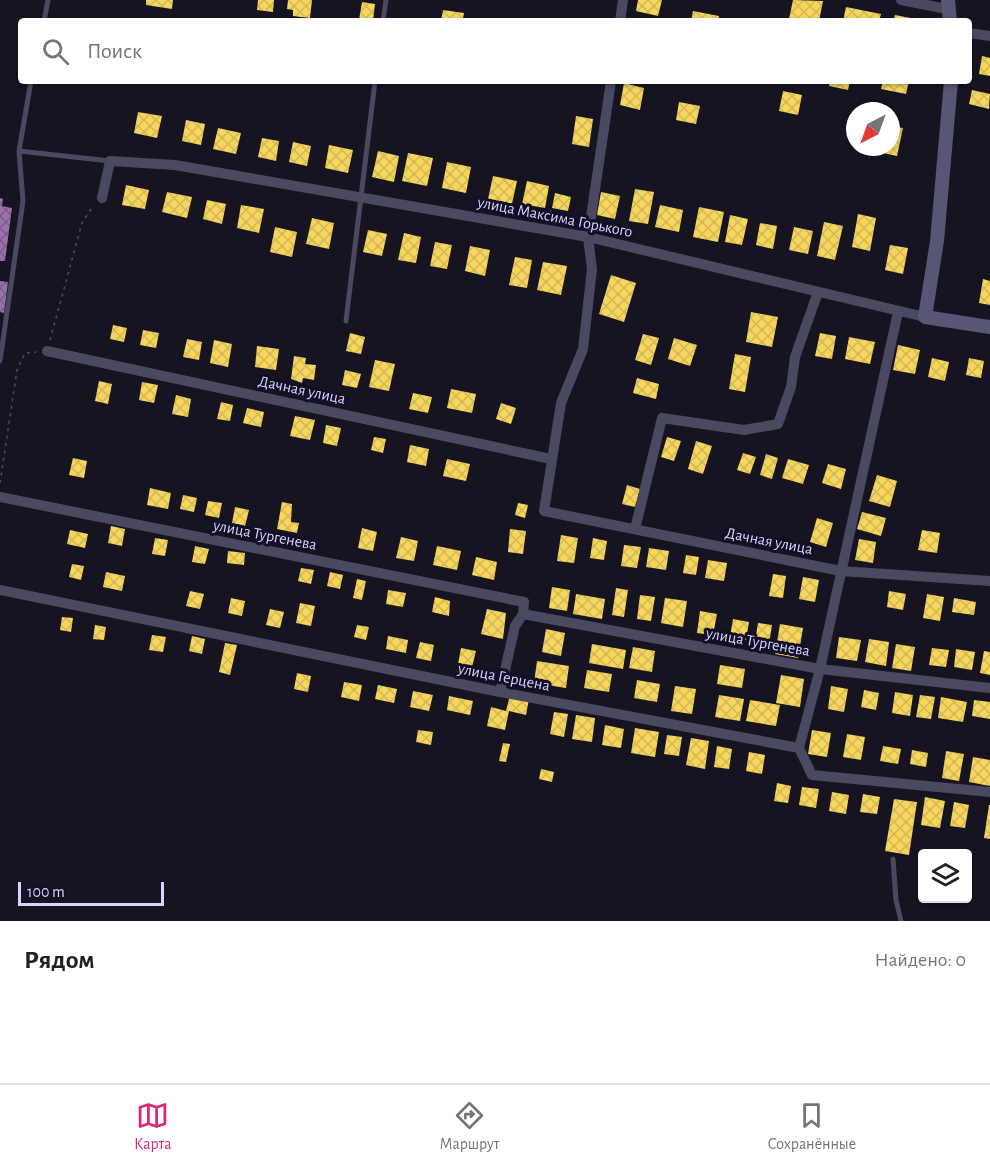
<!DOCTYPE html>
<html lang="ru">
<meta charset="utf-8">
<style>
:root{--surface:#fff;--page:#f6f6f6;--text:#202124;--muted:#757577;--line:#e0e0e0;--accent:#db2777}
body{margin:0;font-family:"Alegreya Sans",sans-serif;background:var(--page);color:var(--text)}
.controls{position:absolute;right:18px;bottom:18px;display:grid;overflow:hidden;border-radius:6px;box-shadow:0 2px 4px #0004}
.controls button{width:54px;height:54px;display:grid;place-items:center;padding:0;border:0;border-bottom:2px solid var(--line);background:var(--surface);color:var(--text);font:30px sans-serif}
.compass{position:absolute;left:846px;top:102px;width:54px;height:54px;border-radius:50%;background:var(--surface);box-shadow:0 2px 4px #0004;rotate:221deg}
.scale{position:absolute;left:18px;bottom:15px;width:146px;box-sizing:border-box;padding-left:6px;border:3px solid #d9d4ff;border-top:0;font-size:16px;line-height:21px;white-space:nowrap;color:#d9d4ff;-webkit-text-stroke:4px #130f26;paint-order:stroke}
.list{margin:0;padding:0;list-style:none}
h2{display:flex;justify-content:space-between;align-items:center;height:78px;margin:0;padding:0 24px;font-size:26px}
h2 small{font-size:20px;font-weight:400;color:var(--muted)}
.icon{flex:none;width:33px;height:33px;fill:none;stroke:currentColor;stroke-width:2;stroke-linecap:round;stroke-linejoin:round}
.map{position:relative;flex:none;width:990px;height:921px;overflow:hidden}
.search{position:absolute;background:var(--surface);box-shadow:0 2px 4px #0004;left:18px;right:18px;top:18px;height:66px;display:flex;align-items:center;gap:15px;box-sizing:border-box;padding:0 21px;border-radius:6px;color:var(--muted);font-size:22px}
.sheet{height:162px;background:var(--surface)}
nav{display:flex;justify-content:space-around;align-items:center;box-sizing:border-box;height:84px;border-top:2px solid var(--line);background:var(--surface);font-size:16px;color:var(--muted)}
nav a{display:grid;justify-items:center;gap:3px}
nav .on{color:var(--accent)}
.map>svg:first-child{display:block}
.homes{fill:url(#homes-cross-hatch)}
.offices{fill:url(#offices-cross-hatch)}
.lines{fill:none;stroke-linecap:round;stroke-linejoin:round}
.path{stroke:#44505f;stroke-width:1.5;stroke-dasharray:3 4.5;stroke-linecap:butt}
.lane{stroke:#4a4962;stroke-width:5}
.street{stroke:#4a4962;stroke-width:10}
.secondary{stroke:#575674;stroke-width:14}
.labels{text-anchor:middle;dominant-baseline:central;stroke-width:6;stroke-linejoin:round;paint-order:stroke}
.street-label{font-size:16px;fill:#d9d4ff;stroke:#130f26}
</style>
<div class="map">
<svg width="990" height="921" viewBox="0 0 990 921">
<defs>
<pattern id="homes-cross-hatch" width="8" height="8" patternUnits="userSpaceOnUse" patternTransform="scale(1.5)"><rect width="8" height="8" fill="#f6d55c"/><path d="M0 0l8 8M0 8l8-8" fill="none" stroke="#d2b759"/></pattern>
<pattern id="offices-cross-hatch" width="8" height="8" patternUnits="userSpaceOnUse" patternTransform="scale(1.5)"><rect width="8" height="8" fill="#9970ab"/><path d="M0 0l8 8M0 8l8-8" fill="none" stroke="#7a5f8a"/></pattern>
</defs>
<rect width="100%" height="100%" fill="#161421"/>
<path class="homes" d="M146,0H173L172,9L146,5Z
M258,0H274L273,12L257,10Z
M288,0H312L310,18L293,16V10L287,9Z
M638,0H662L658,16L636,11Z
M793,0L823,1L819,21L789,19Z
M362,2L375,4L373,21L359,20Z
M846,7L881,14L879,21H843Z
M443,10L464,13L463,19L468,21H441Z
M693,11L719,16L718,21H691Z
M895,15L921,20V21H893Z
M982,56L990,58V76L979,74Z
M830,81H850L848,90L829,86Z
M883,81H909L906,94L881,89Z
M624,83L644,88L640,110L620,105Z
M972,90L990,94L989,109L969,104Z
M783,91L802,95L798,115L779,111Z
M679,102L700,106L696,124L676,120Z
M138,112L162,116L157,138L134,133Z
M576,116L593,119L589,147L572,144Z
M186,120L205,124L201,145L182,141Z
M891,126L903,128L897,156L873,151L874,147H891Z
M218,128L241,133L236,154L213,149Z
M262,138L279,141L276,161L258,157Z
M293,142L311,146L307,166L289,162Z
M329,145L353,150L348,173L325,168Z
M378,151L399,156L394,182L372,177Z
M408,153L433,158L427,186L402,181Z
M447,162L471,167L466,193L442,188Z
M493,176L517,181L512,204L488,199Z
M527,181L549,186L545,208L522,204Z
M126,185L149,190L145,209L122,205Z
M635,189L654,192L648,224L629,221Z
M167,192L192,197L187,218L162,212Z
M601,192L620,196L615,219L597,215Z
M555,193L571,197L568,211L552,208Z
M207,200L226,204L222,224L203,219Z
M241,205L264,209L259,233L237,228Z
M660,205L683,210L679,232L655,227Z
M699,207L724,212L718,242L693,237Z
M858,214L876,218L870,251L852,247Z
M730,215L748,219L742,245L725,242Z
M312,218L334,223L329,249L306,244Z
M824,222L843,226L835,260L817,256Z
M760,223L777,226L773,249L756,245Z
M275,227L297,232L292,257L270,252Z
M794,227L813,231L808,254L789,250Z
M368,230L387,234L382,256L363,252Z
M404,233L421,237L416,263L398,260Z
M435,242L452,245L447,269L430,266Z
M890,245L908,248L903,274L885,270Z
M470,246L490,250L485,276L465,271Z
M515,257L532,260L527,288L509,285Z
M543,262L567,266L561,295L537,290Z
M611,275L636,283L624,322L599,314Z
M983,279L990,281V305L979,303Z
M751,312L778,317L772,347L746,342Z
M113,325L127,328L124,342L110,339Z
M143,330L159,333L156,348L140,345Z
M350,333L365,337L361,354L346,351Z
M820,333L836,336L832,359L815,356Z
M643,334L659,338L651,365L635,360Z
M849,337L875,342L870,364L845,359Z
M674,338L697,345L690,366L668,359Z
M187,339L202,342L199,360L183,357Z
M214,340L232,344L228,367L210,363Z
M898,345L920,350L915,374L893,370Z
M257,346L279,349L276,370L255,367Z
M735,354L751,357L745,392L729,389Z
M294,356L306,358L305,364L316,365L314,380L303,378L302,383L291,379Z
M932,358L949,362L945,381L928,377Z
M969,358L984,361L981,378L966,375Z
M375,360L395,364L389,391L369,387Z
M345,370L361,374L357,388L342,385Z
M637,378L659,384L656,399L633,393Z
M99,381L112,384L108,404L95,401Z
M142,382L158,385L154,403L139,400Z
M451,389L476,394L472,413L447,408Z
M413,393L432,397L428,413L409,409Z
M176,395L191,399L188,417L172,414Z
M221,402L233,405L230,421L217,419Z
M501,403L516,408L511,424L496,419Z
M247,408L264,412L261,427L243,423Z
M295,416L315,420L310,440L290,436Z
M326,425L341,428L337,446L323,443Z
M374,437L386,439L383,453L371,450Z
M667,437L681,441L674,461L661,457Z
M696,441L712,446L703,474L688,469Z
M410,445L429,449L426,466L407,462Z
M743,453L756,457L750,474L737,470Z
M766,454L778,458L772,479L760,475Z
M73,458L87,461L84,478L69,475Z
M447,459L470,464L466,481L443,476Z
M788,459L809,465L803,484L782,478Z
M828,464L846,469L841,489L822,483Z
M877,475L897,481L890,507L869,501Z
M627,485L640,489L635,507L622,504Z
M150,488L171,493L168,509L147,505Z
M183,495L197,498L194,512L180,509Z
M208,501L222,503L219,518L205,515Z
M282,502L292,504L291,522L299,523L297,533L277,529Z
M518,503L528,505L525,518L515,515Z
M235,507L249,510L245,526L232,523Z
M862,512L886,518L881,536L857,529Z
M817,518L833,523L826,547L810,542Z
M111,526L125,529L122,546L108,543Z
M362,528L377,532L373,551L358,548Z
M510,529L526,531L523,554L508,552Z
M70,530L88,534L85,548L67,544Z
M922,530L940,533L937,553L918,550Z
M561,535L578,538L574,563L557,561Z
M401,537L418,541L414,561L396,558Z
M155,538L168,540L165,556L152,554Z
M593,538L607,541L604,560L590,558Z
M859,539L876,542L873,563L855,560Z
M624,545L641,547L637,568L621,566Z
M195,546L209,549L205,564L192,562Z
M437,546L461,551L457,570L433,565Z
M649,548L669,551L666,570L646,567Z
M228,551L245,553L244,565L227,563Z
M686,555L699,557L696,575L683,573Z
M476,557L497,562L494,580L472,575Z
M708,560L727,563L724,581L705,578Z
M72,564L84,566L81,580L69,577Z
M301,568L314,570L311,584L298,581Z
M106,572L125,576L122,591L103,587Z
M330,572L343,575L340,589L327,586Z
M773,574L786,576L783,598L769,596Z
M803,577L819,580L815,602L799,599Z
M357,579L366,581L362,600L353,598Z
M552,587L570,590L567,611L549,608Z
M616,588L628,590L624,617L612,615Z
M388,590L406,593L403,607L386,604Z
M190,591L204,594L200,609L186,606Z
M889,591L906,594L903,610L887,607Z
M576,594L605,599L602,619L573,614Z
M927,594L944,597L940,621L923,618Z
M640,595L655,597L651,621L637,619Z
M435,597L450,601L449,616L432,612Z
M231,598L245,601L242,616L228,613Z
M665,598L687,601L683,627L661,623Z
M954,598L976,602L974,615L952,612Z
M300,603L315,606L311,626L296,623Z
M270,609L284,612L280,628L266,625Z
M487,609L506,613L503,639L481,634Z
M700,611L717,614L713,635L697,633Z
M62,617L73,618L71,632L60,630Z
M733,619L749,622L746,640L730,637Z
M758,623L772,625L769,644L755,642Z
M780,624L803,628L798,658L775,654Z
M95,625L106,627L104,640L93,639Z
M357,625L369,627L366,640L354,637Z
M546,629L565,633L561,656L542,652Z
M152,635L166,637L163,652L149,650Z
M192,636L205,639L202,654L189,651Z
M388,636L408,640L406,653L386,649Z
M839,637L861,640L857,661L836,658Z
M869,639L889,642L886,666L865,662Z
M420,642L434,645L431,661L416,658Z
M225,643L237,645L230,675L219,672Z
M592,644L626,650L623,669L589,663Z
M896,644L915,647L911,671L892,668Z
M633,647L655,651L652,672L629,668Z
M461,648L476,651L472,667L458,664Z
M932,648L949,650L946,667L929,665Z
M956,649L975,652L972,670L954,667Z
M984,651L990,652V675L980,673Z
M537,661L569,666L566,688L534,683Z
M720,665L745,669L742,688L717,684Z
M587,670L612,674L609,692L584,688Z
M297,673L311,676L308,692L294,689Z
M781,675L804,679L800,707L776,703Z
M637,680L660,684L657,702L634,698Z
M344,682L362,685L359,701L341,697Z
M378,685L397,689L394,703L375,699Z
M675,686L696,689L692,714L671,711Z
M831,686L848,689L844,712L828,709Z
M864,690L879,693L876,710L861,707Z
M413,691L433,695L429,711L410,707Z
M895,692L913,695L910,716L892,713Z
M510,695L529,699L526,715L509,711L505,730L487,726L491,707L506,711Z
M719,695L744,699L740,721L715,717Z
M920,695L935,697L931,719L916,717Z
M449,696L473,701L470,715L447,710Z
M941,697L967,702L963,722L938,718Z
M750,700L780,705L776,726L746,721Z
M974,700L990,702V719L972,716Z
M554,712L568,714L564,737L550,734Z
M576,715L595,718L592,742L572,739Z
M605,725L624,729L621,748L602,745Z
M635,728L659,732L655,757L631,753Z
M418,730L433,732L431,745L416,742Z
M812,730L831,733L827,757L808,754Z
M847,734L865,737L861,760L843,757Z
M667,735L682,737L679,756L664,754Z
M691,738L709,741L705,769L686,765Z
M503,743L510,744L506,762L499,761Z
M717,746L732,749L729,769L714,767Z
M883,746L901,749L898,764L880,761Z
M912,750L928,753L926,767L910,764Z
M946,751L964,754L959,781L942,778Z
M749,752L765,755L762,774L746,771Z
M973,757L990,760V786L969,782Z
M541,769L554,772L552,782L539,779Z
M777,783L791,786L788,803L774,801Z
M802,787L819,789L816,808L799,805Z
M832,792L849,795L846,814L829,811Z
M863,794L880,797L877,814L860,812Z
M925,797L945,801L940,828L921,825Z
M894,799L917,802L909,855L885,851Z
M954,802L969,805L965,828L950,826Z
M989,805H990V839L984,838Z"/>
<path class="offices" d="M0,198L3,199L2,206L12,208L5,261H0Z
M0,281L8,282L4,313L0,312Z"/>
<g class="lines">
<path class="path" d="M50,340L82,223L93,206
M0,483L17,370L25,353L36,352"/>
<path class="lane" d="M44,21L48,0
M383,21L386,0
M19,151L110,161
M346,321L375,81
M0,361L23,201L19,151L31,81
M893,859L896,900L901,921"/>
<path class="street" d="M901,0L947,9
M620,21L623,0
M969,33L990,36
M611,81L588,237L592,269L583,349L561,403L544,511L841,571L990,581
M102,198L110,161L175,165L588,237L925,317
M47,351L551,459
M0,497L524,602L523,614L515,626L500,692
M635,529L662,418L744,430L778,424L791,387L795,357L818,292
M0,590L500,692L799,748L812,775L990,792
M523,614L820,669L990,688
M799,748L820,669L898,312"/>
<path class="secondary" d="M948,0L950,21
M951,81L937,241L925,317L990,327"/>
</g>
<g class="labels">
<g class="street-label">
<text transform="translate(555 217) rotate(11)">улица Максима Горького</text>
<text transform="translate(302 390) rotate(12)">Дачная улица</text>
<text transform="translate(265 535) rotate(11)">улица Тургенева</text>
<text transform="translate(769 541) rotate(11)">Дачная улица</text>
<text transform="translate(758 642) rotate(10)">улица Тургенева</text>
<text transform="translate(504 677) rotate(11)">улица Герцена</text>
</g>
</g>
</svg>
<div class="controls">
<button><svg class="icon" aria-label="layers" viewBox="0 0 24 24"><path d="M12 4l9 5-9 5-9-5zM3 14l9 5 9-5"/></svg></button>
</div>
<svg class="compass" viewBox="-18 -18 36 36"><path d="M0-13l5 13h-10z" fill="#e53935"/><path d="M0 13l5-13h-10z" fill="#757577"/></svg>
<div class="scale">100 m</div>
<div class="search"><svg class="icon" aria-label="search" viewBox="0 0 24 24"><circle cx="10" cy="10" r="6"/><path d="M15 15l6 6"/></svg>Поиск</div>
</div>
<section class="sheet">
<h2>Рядом<small>Найдено: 0</small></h2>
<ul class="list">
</ul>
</section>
<nav>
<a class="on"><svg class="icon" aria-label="map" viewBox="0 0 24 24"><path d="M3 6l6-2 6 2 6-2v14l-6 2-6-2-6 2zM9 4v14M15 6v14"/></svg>Карта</a>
<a><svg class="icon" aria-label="directions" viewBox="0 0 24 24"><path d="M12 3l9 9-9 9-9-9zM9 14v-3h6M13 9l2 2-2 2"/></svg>Маршрут</a>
<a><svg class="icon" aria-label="saved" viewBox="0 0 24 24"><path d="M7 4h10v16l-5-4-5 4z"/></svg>Сохранённые</a>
</nav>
